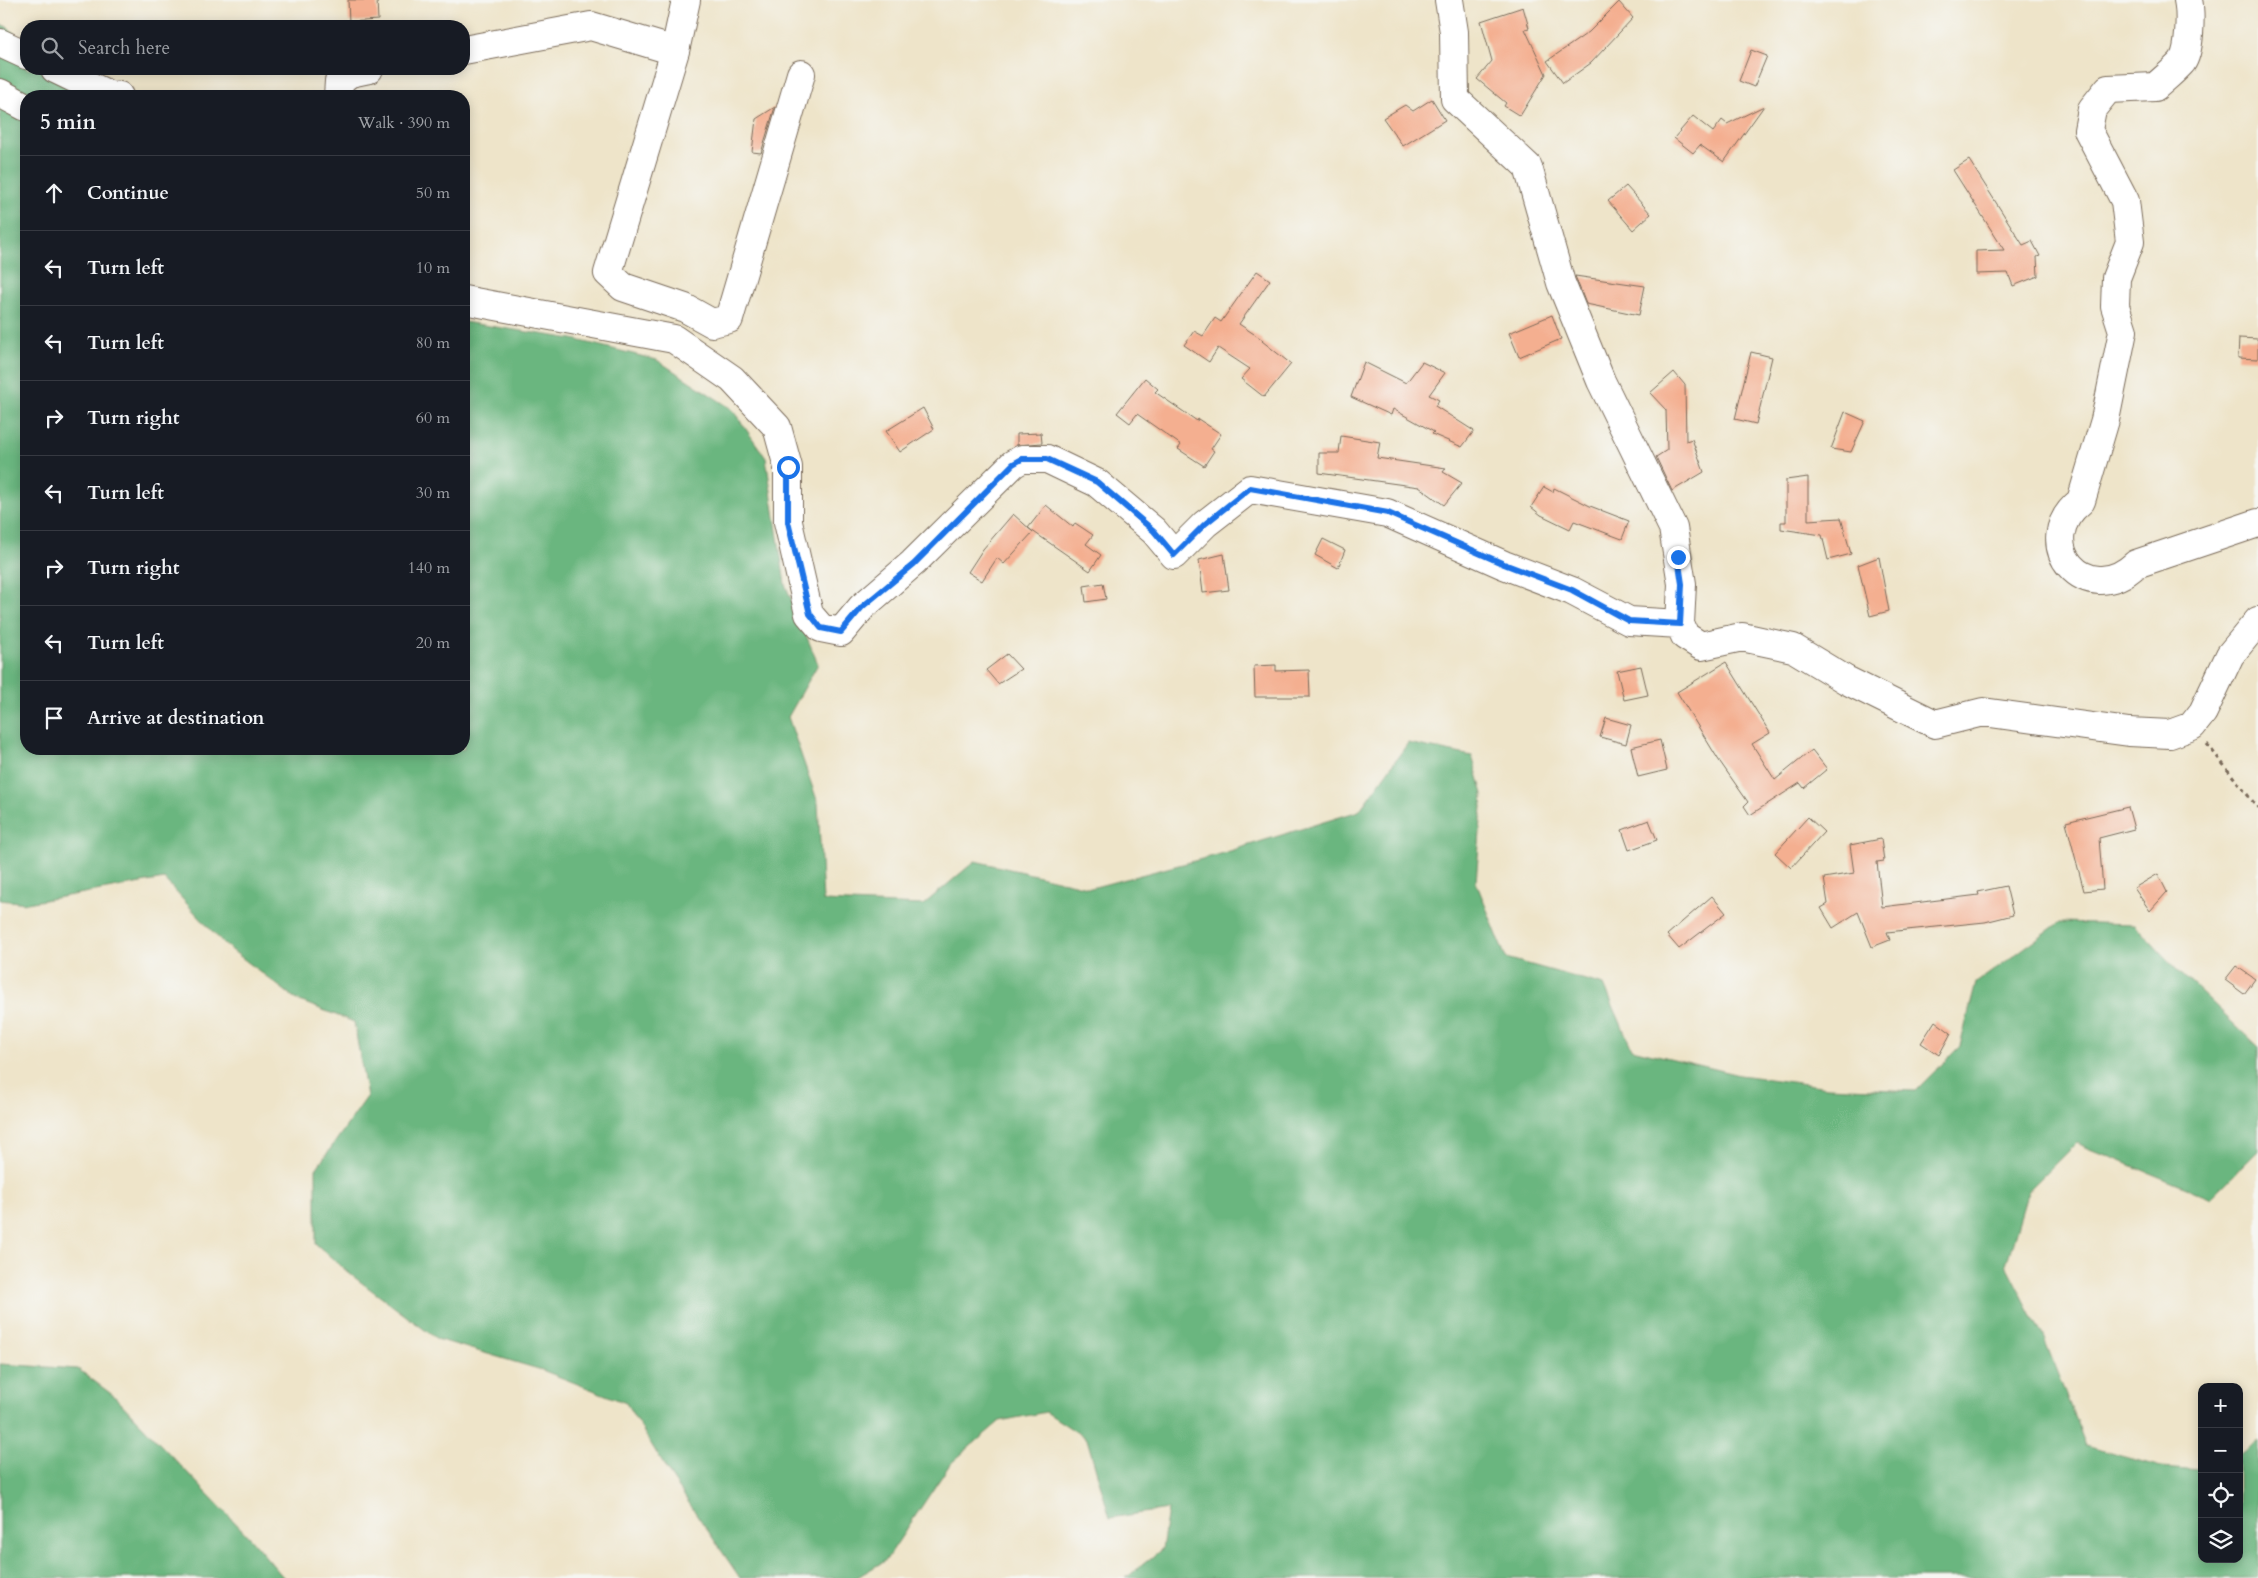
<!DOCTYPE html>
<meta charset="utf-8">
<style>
:root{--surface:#171b24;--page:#242831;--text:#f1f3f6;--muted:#9ea1a6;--line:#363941}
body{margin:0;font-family:Cardo,serif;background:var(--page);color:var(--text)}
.controls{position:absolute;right:15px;bottom:15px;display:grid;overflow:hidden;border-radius:10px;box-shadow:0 2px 12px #0003}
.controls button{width:45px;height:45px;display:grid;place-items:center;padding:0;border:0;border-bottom:1px solid var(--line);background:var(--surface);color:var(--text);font:25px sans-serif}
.stop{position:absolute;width:15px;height:15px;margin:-11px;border:4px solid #1a73e8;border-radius:50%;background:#fff}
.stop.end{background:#1a73e8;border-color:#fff;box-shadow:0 1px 5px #0008}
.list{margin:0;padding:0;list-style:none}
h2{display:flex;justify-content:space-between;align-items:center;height:65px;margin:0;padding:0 20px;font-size:21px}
h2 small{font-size:16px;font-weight:400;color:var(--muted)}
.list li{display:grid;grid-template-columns:32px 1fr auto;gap:15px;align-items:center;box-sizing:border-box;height:75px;padding:0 20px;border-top:1px solid var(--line)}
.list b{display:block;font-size:19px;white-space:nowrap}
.list em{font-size:16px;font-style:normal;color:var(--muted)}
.icon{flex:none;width:28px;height:28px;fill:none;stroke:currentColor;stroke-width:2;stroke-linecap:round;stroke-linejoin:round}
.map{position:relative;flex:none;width:2258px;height:1578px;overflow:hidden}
.search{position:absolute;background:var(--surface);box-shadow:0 2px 12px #0003;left:20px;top:20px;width:450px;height:55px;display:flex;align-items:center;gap:12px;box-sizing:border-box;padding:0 18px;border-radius:20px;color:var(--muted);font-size:19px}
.panel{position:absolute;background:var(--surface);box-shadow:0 2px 12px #0003;left:20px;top:90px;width:450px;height:665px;border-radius:20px}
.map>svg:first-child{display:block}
.forest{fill:#6ab67f;stroke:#52704e}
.building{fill:#f4af90}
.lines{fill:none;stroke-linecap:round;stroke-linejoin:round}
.minor-casing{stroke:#7a6b5a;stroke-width:30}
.path{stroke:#7a6b5a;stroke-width:3;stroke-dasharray:4 4;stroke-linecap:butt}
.minor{stroke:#fff;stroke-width:28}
.route{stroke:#1a73e8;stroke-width:6}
</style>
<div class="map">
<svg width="2258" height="1578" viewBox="0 0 2258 1578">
<rect width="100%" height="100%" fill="#f6f6f2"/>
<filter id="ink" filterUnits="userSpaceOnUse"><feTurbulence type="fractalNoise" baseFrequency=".02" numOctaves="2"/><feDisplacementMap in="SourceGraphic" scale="10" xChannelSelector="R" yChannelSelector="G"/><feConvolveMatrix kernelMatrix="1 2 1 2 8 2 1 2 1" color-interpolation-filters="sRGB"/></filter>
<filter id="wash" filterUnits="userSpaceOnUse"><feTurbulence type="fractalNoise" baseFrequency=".0096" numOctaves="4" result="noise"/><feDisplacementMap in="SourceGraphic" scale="20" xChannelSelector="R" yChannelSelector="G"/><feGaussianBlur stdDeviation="1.12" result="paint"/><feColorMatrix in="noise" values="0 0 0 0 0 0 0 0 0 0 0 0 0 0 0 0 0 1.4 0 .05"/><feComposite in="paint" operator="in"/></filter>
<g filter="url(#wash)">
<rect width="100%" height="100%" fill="#eee4c9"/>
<path class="forest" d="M0,24L7,27L26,44V69H53L82,96H26V749H464V322L573,339L657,360L732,409L766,458L785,584L818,664L788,717L818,803L823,901L923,905L975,861L1091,888L1217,855L1359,811L1408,743L1472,756L1483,794L1476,882L1506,958L1604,985L1632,1049L1740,1075L1828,1087L1915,1091L1960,1046L1976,983L2060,922L2134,924L2175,968L2258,1047V1151L2211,1198L2076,1143L2028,1191L2006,1265L2043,1337L2086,1446L2161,1467L2202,1470V1559H2239V1455L2258,1440V1578H1126L1162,1549L1168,1509L1110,1518L1087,1439L1046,1412L1000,1421L950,1464L886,1560L856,1578H740L672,1478L626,1403L542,1370L437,1339L350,1274L316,1244V1169L367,1097L354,1022L297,1000L224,944L164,879L27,903L0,900Z
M0,1364L78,1369L114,1396L249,1537L284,1578H0Z"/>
<g id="blocks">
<path class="building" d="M348,0H377L378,20L349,22Z
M1619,2L1633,18L1591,63L1563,83L1547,61L1589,32Z
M1523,7L1529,28L1525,29L1546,74L1520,116L1504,106L1506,103L1477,79L1492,61L1481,21Z
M1751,50L1767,56L1754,87L1739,81Z
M1432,99L1445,120L1403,146L1383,118L1405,105L1413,111Z
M1764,106L1724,162L1700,145L1693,153L1674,138L1693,116L1713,132L1722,120L1727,124Z
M775,107L761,153L752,152L756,119Z
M1969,160L2023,245L2032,241L2040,256L2037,257L2038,276L2013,286L2008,273L1976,274V251L2004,250L1953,170Z
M1626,186L1651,214L1633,230L1608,201Z
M1257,271L1270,280L1239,324L1263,340L1262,341L1291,364L1264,397L1241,379L1250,369L1218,348L1209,362L1184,345L1194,331L1203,336L1215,318L1221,322Z
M1575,276L1645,286L1639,315L1586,304Z
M1552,315L1561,339L1519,357L1509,333Z
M2239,338L2258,339V359L2238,358Z
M1751,352L1772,357L1756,424L1735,419Z
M1364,362L1406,383L1422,362L1445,373L1429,395L1439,400L1435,406L1474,431L1462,447L1432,434L1434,432L1393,409L1391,415L1351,397Z
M1674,372L1685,385L1686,441L1692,439L1704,472L1672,491L1656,457L1667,450L1666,410L1650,393Z
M1145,378L1158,389L1155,392L1197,421L1198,419L1221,434L1211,449L1214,451L1204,466L1178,449L1181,445L1137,414L1130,423L1117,413Z
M923,408L934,429L900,452L886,431Z
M1845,412L1865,421L1851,452L1831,449Z
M1041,433L1042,443L1017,445V434Z
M1341,436L1380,442L1377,458L1446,468L1443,472L1462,483L1444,505L1419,487L1319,473V453H1339Z
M1808,477V520L1841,518L1851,554L1828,560L1822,535L1781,529V522H1786V480Z
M1544,487L1553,492L1554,488L1590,506L1629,521L1622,539L1574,521L1570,529L1541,515L1531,507Z
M1046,505L1073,527L1075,523L1093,535L1086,544L1101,555L1090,571L1028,528Z
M1013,514L1033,532L1004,564L997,558L982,581L968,572L983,549Z
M1323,539L1345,550L1338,568L1315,555Z
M1224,554L1229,590L1203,593L1199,560Z
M1879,557L1889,611L1870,616L1858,565Z
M1103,583L1106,599L1086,602L1084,586Z
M1007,654L1021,669L998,684L986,670Z
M1726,662L1770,733L1752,744L1775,780L1812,750L1827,769L1804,788L1800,783L1750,815L1744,806L1748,802L1718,759L1677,692Z
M1276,665V671L1309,670L1310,697H1255L1254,666Z
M1641,666L1648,695L1624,700L1617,671Z
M1606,718L1631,725L1626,744L1600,737Z
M1660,740L1667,770L1638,777L1631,747Z
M2128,807L2134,829L2099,838L2103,889L2084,891L2066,822Z
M1808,817L1824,832L1791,868L1775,853Z
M1649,820L1657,840L1629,850L1622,830Z
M1881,839L1884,861L1877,862L1882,907L1979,895L1978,892L2006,886L2013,915L1985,922L1887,932L1890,940L1872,947L1858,912L1833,928L1821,908L1828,904L1824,878L1854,873L1850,845Z
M2158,874L2167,892L2150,911L2134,888Z
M1712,896L1726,913L1679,949L1667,935Z
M2236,966L2255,979L2244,994L2225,980Z
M1935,1021L1951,1033L1939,1055L1921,1043Z"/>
</g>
</g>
<g filter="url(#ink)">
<use href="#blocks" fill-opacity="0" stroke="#7a6b5a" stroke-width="1"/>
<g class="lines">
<g class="minor-casing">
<path id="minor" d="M686,0L675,51L608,273L623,287L685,308L712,323L729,319L801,74
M1449,0L1454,32L1455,99L1528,167L1561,283L1601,381L1673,528L1682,584L1680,624L1685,636L1701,646L1742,637L1793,648L1846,680L1935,724L1983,712L2129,732L2170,734L2192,726L2203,712L2230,655L2258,621
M2188,0C2191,14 2190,51 2182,62C2174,71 2164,79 2155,87L2108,89L2092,109L2088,130L2125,201L2130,242L2116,278L2115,306L2123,331L2105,420L2081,501C2028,543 2087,611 2136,564L2258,523
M0,43L26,55
M464,50L591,26L675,51
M55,69L109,95L119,96
M0,93L26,107
M338,96L339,81L350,73L369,69
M464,300L674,339L732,379L777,427L788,467V522L809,614L821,628L841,632L862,607L913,563L1013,464L1022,459H1047L1097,483L1154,531L1174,555L1205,524L1250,489L1387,513L1504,565L1572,591L1629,621L1680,624"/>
</g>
<path class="path" d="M2207,744L2258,808"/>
<use href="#minor" class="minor"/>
</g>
</g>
<g class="lines" filter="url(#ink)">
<path class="route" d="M788,467V522L810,614L821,628L841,632L862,607L914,564L1013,464L1022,459H1047L1097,482L1154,531L1174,555L1205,524L1250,488L1388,513L1504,564L1572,590L1629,621L1680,624L1682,584L1678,557"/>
</g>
</svg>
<div class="controls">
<button>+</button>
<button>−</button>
<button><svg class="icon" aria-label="locate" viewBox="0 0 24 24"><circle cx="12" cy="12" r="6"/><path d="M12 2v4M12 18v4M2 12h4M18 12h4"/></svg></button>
<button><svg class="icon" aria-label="layers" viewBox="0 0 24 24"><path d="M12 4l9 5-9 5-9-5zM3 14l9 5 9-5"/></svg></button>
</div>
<div class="stop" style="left:788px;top:467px"></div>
<div class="stop end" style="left:1678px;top:557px"></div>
<div class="search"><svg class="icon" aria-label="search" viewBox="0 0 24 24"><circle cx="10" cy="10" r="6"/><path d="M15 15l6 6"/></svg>Search here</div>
<section class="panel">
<h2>5 min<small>Walk · 390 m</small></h2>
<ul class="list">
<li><svg class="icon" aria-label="ahead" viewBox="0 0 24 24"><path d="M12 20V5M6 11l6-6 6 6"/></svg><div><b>Continue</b></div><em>50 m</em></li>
<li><svg class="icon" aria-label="left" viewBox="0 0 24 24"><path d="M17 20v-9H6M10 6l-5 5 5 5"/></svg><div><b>Turn left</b></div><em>10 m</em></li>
<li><svg class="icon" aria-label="left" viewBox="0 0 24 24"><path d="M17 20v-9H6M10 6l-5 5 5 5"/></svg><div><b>Turn left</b></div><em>80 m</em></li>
<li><svg class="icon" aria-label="right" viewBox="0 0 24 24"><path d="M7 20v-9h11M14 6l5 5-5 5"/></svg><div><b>Turn right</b></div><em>60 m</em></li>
<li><svg class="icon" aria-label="left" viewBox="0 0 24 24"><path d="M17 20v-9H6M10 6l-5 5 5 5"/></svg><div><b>Turn left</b></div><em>30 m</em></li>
<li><svg class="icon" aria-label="right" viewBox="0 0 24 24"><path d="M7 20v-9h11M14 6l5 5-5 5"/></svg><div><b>Turn right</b></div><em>140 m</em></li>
<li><svg class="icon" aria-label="left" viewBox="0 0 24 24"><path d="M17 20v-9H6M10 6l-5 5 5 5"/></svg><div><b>Turn left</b></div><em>20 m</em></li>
<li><svg class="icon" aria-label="arrive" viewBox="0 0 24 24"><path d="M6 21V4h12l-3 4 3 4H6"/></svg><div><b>Arrive at destination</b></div></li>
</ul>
</section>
</div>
